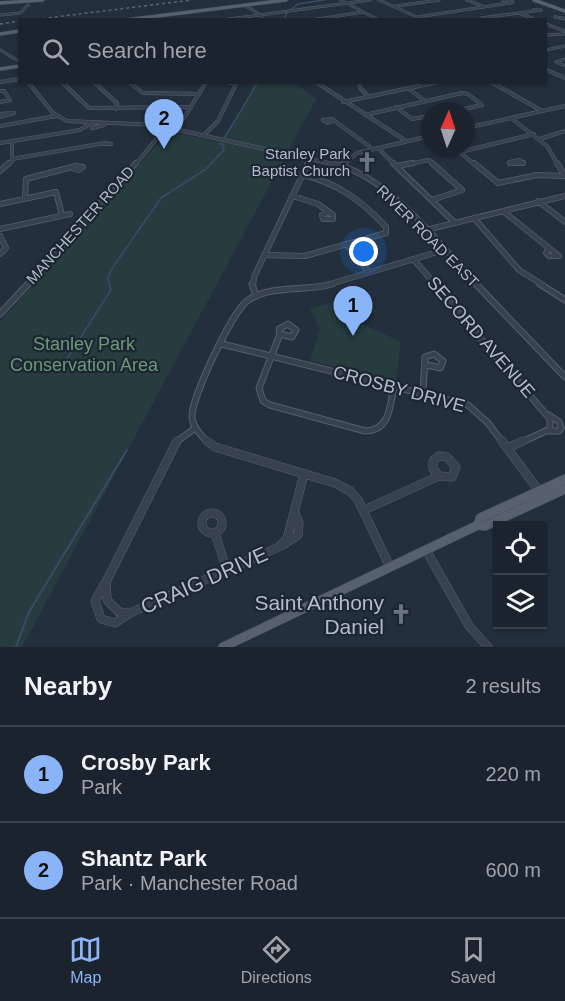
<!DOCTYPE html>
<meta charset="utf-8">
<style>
:root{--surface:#1b232e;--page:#282f3a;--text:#f1f3f6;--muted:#a0a4aa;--line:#39404a;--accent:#8ab4f8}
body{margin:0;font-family:Helvetica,sans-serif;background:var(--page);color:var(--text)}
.controls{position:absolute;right:18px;bottom:18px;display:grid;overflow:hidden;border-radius:0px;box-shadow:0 2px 4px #0004}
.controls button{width:54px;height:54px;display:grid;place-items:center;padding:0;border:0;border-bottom:2px solid var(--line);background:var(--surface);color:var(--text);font:30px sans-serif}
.compass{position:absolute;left:421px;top:102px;width:54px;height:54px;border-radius:50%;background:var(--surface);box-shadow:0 2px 4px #0004;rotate:3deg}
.you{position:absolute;left:364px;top:252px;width:21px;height:21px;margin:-15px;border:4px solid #fff;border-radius:50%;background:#1a73e8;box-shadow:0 0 0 9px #1a73e833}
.badge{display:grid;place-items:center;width:39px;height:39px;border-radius:50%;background:var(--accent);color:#111;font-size:20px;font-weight:700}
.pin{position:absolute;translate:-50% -50px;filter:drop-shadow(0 2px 3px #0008)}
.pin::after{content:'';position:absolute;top:32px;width:21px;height:18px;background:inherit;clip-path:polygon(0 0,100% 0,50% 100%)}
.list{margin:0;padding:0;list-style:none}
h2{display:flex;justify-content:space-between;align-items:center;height:78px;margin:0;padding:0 24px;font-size:26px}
h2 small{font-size:20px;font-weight:400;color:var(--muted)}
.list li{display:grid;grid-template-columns:39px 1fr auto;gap:18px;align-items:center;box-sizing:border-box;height:96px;padding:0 24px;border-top:2px solid var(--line)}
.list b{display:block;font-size:22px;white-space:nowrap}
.list p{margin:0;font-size:20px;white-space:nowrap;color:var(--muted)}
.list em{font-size:20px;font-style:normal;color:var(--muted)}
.icon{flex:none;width:33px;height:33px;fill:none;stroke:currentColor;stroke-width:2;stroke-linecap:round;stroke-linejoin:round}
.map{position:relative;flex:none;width:565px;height:647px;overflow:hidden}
.search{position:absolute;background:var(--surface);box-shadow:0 2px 4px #0004;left:18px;right:18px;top:18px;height:66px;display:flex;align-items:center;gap:15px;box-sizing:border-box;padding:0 21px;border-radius:0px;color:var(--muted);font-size:22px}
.sheet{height:270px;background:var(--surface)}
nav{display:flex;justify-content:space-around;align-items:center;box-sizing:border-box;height:84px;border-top:2px solid var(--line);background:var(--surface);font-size:16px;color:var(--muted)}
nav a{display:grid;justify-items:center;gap:3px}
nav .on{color:var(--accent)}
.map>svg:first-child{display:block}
.green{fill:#263c3f}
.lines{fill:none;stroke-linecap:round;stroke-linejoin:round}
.stream-far1{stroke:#394c67;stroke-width:1.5}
.stream{stroke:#394c67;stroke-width:2}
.minor-far4-casing{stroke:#565f6c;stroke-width:3}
.minor-far3-casing{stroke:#565f6c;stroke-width:4}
.minor-far2-casing{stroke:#565f6c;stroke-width:6}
.minor-far1-casing{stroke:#565f6c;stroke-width:7}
.minor-casing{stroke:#565f6c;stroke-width:9}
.major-far1-casing{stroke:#414a57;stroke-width:4}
.major-casing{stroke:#414a57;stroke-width:10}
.minor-far4{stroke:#38414e;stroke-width:2}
.minor-far3{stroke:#38414e;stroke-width:3}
.minor-far2{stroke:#38414e;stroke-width:4.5}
.minor-far1{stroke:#38414e;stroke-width:5}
.minor{stroke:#38414e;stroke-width:8}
.major-far1{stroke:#56606e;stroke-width:3}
.major{stroke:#56606e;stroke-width:9}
.rail{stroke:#5a6575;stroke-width:1.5;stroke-dasharray:3 3;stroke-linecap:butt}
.labels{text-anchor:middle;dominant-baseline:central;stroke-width:4.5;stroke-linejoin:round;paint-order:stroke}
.far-poi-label{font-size:15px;fill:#b4bcc9;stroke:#1d2633;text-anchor:end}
.far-street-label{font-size:15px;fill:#b4bcc9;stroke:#1d2633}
.street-label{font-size:18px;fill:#b4bcc9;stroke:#1d2633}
.park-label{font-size:18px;fill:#6b9a76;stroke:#1d2633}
.near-street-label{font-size:21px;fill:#b4bcc9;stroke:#1d2633}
.near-poi-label{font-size:21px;fill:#b4bcc9;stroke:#1d2633;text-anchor:end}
</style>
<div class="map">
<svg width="565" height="647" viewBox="0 0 565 647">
<rect width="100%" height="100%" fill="#242f3e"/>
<path class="green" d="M248,83H295L316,99L22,647H0V322L169,131L219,142C232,124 248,105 252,83Z
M361,288L377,312L359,317L344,294Z
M343,299L359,322L401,342L396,381L310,361L320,329L310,309Z"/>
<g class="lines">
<path class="stream-far1" d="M290,10L298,4L324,0
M283,20L287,13
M225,137L258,82
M66,360L111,290L108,278L111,270L161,198L206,169L224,150L223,144H219"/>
<path class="stream" d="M16,647L29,612L127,450"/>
<g class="minor-far4-casing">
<path id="minor-far4" d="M340,0L379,20
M379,0L419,18
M467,0L482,6
M244,5L261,15L263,20
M396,6L439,0
M519,13L536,20
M0,15L20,13L28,5
M417,17L510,3L513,2L506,0L501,4
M563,18L555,17L565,19
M222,20L370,0
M312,20L363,12
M483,20L481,18L541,10H533
M546,24L565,31
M546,35L565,34
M0,50L20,62
M546,50L565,46
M565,59L556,62L565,66
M546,70L550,72"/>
</g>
<g class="minor-far3-casing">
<path id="minor-far3" d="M547,70L565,78
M0,82L20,79
M28,82L53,113L67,121L156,125L337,165
M62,82L89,108L190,107
M94,82L117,103L116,109
M129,82L143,93L199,94
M316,82L406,141
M359,82L360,88L368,96
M491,82L542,111
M409,89L425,101
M0,91H4L10,100L0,102
M343,102L438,82
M396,107L412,119L430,116
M0,114L14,113L0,117
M365,115L462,93L468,94L482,105L455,111
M511,118L547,146L558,165
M333,121L328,123L323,120L332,119L373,149
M0,126L56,116
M92,128L104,125
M466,128L565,106
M204,135L218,121L236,84L228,82
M540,139L565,131
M0,143L80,130L91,123
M106,143L111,144H99Z
M378,148L395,165
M12,159L99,144
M519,160L524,163L510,164V162Z
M8,165L12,161V141
M135,165L158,137L184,118L206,82
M307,165L310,159
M343,165L357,153L430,136
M405,165L429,160L434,165
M475,165L460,152L534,134"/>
</g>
<g class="minor-far2-casing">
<path id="minor-far2" d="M332,163C391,177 438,243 478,285
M393,163L454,222
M474,163L498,183L537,175L565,176
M510,163H523
M557,163L565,176
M341,166L345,163
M397,166L413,163
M0,171L9,163
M293,196L318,204L333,215V219H323L322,215L327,213
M25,198L26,179L76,166L83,167L78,170L72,168
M432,200L462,190L432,163
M538,201L565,222
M0,204L56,192L62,215
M503,211L559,256H549L546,253L548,249
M474,218L519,270L543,285
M0,229L70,214
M426,230L565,196
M0,236L6,248L0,254
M347,245L369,272
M264,255L305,256L386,233V227C362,201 338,183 303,175
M413,259L436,285
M27,285L136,163
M253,285L254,277L308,163
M327,285L444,250"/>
</g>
<g class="minor-far1-casing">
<path id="minor-far1" d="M252,284L256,296
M434,284L550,419V429L520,443
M476,284L565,377
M540,284L565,300
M0,314L28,284
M288,324L296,330L292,337L280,334L279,329Z
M280,334L259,388L263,401L270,405L365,431C390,431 390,406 394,386
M222,344L468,405L488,423L503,443
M423,393L425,357L434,354L443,361L440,368L427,365
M547,431H559L561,428L559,422L549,415
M175,443L195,428
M209,443C201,436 192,427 192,416C192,397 232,312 247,301C270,284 306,292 332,284"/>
</g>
<g class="minor-casing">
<path id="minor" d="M177,441L106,582L107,600L119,612L130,613L279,547L287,539L304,474
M207,441L215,447L335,483L350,491L358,500L390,567
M502,441L539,491
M508,448L523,441
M439,456L447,457L456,467L452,477L439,476L433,469V461Z
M364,510L439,476
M202 523a10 10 0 1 1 20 0a10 10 0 1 1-20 0Z
M215,533L227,571
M283,545L298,535L299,523L295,513
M426,550L469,626L488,647
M105,583L95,601L101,619L115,623L130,613"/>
</g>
<g class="major-far1-casing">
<path id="major-far1" d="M534,0L565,11
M0,3L43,0
M125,20L286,0
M0,34L20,31
M0,69L20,66"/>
</g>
<g class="major-casing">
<path id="major" d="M478,525L485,526L565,489
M223,647L478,525L480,518L565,479"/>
</g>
<use href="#minor-far4" class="minor-far4"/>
<use href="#minor-far3" class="minor-far3"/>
<use href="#minor-far2" class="minor-far2"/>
<use href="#minor-far1" class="minor-far1"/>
<use href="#minor" class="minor"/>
<use href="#major-far1" class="major-far1"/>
<use href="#major" class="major"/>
<path class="rail" d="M31,20L192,0
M0,24L20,21"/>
</g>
<defs>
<g id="church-bare" transform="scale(1.62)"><path d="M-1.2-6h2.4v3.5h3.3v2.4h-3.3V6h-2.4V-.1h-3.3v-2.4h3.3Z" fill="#6b7280" stroke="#1d2633" stroke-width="2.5" paint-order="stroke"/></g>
</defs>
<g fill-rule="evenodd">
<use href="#church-bare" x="367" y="162"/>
<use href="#church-bare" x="401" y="614"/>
</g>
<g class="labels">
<g class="far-poi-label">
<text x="350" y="153">Stanley Park<tspan x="350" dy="17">Baptist Church</tspan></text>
</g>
<g class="far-street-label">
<text transform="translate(80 225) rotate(-48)">MANCHESTER ROAD</text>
<text transform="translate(428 236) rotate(45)">RIVER ROAD EAST</text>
</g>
<g class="street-label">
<text transform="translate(481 337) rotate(49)">SECORD AVENUE</text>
<text transform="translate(399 389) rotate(15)">CROSBY DRIVE</text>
</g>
<g class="park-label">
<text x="84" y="344">Stanley Park<tspan x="84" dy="21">Conservation Area</tspan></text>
</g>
<g class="near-street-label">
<text transform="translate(204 580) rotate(-24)">CRAIG DRIVE</text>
</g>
<g class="near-poi-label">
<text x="384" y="602">Saint Anthony<tspan x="384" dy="24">Daniel</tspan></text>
</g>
</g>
</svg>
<div class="controls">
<button><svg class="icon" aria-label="locate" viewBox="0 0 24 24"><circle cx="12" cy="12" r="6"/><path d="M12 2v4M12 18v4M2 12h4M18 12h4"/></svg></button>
<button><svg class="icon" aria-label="layers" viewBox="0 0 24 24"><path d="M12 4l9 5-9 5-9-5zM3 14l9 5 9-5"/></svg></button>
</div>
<svg class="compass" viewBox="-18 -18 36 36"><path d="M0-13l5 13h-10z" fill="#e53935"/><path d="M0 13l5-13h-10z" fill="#a0a4aa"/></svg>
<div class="you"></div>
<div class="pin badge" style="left:353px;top:336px">1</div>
<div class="pin badge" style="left:164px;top:149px">2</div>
<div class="search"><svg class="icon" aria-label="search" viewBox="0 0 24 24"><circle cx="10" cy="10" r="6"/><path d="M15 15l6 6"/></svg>Search here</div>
</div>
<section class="sheet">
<h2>Nearby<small>2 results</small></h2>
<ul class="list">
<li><span class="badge">1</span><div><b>Crosby Park</b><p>Park</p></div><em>220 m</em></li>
<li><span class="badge">2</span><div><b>Shantz Park</b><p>Park · Manchester Road</p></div><em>600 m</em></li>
</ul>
</section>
<nav>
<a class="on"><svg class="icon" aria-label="map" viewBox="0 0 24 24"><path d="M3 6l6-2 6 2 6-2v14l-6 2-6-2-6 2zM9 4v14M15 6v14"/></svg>Map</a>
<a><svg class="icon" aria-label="directions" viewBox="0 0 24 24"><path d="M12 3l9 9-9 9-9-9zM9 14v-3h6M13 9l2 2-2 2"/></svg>Directions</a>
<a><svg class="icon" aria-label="saved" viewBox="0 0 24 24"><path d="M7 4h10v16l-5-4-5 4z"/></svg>Saved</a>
</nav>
